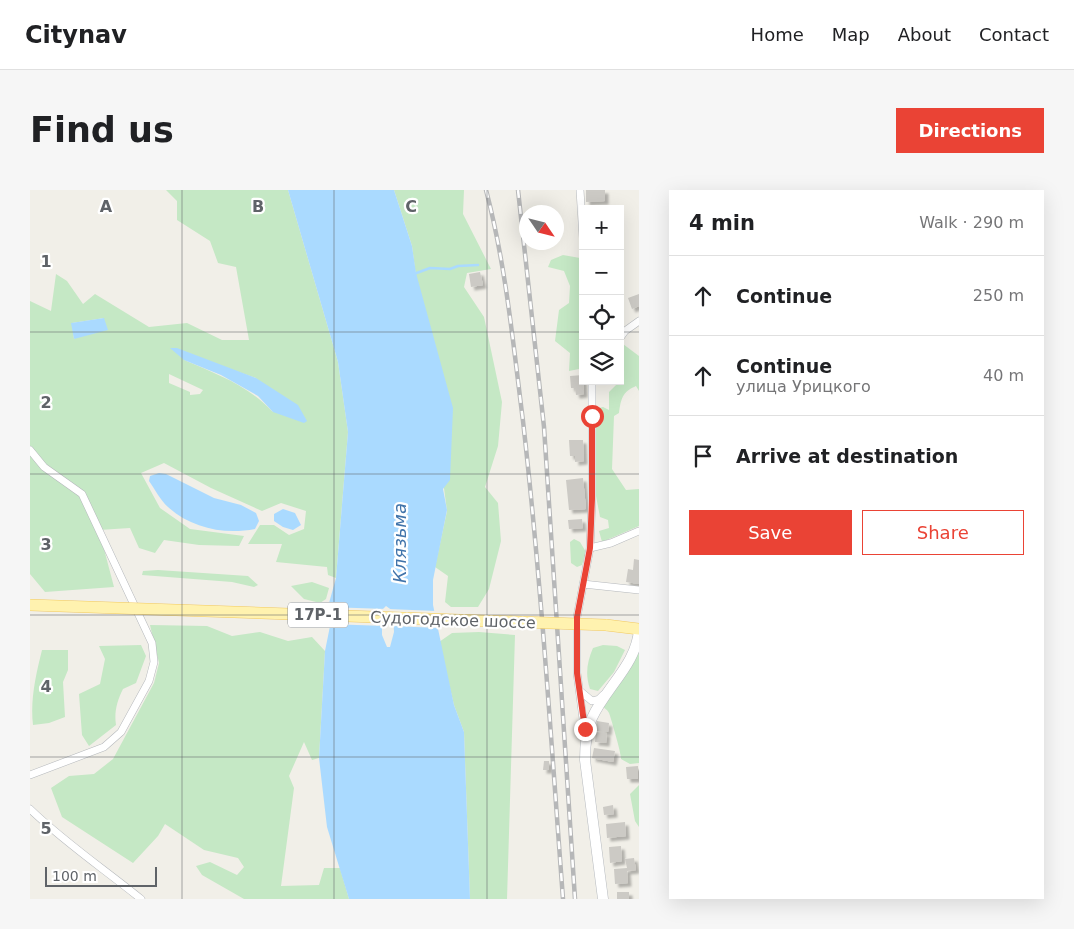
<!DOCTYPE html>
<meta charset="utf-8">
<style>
:root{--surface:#fff;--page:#f6f6f6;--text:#202124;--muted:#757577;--line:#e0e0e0;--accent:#ea4335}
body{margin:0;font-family:"DejaVu Sans",sans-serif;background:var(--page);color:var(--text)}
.controls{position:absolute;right:15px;top:15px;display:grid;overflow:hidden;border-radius:0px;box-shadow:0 5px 20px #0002}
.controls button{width:45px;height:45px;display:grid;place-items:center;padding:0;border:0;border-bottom:1px solid var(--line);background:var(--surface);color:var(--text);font:25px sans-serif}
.compass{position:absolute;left:489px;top:15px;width:45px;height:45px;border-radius:50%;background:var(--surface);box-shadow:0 5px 20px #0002;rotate:125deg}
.scale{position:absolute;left:15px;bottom:12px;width:112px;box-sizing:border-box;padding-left:5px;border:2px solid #5f6368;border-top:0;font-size:14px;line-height:18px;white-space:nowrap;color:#5f6368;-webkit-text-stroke:4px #fff;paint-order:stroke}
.stop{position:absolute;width:15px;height:15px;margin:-11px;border:4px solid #ea4335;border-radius:50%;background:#fff}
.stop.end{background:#ea4335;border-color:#fff;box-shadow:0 1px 5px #0008}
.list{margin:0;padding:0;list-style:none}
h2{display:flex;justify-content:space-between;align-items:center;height:65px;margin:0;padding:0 20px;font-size:21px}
h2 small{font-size:16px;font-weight:400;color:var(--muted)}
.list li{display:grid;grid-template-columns:32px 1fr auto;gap:15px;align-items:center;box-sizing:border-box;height:80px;padding:0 20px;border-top:1px solid var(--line)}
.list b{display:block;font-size:19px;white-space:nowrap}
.list p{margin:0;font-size:16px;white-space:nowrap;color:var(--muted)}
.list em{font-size:16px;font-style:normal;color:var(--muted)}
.actions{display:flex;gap:10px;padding:15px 20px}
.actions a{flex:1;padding:11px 0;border:1px solid var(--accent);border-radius:0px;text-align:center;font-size:18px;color:var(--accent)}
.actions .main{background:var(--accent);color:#fff}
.icon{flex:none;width:28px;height:28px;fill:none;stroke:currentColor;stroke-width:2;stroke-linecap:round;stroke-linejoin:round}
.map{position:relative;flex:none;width:609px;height:709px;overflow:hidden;border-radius:0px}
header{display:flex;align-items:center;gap:30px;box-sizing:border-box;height:70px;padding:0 25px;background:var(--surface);border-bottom:1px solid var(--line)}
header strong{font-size:24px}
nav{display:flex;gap:28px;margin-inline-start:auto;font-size:18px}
.intro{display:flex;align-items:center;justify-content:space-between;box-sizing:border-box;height:120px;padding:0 30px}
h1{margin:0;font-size:35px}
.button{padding:12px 22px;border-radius:0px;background:var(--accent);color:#fff;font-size:18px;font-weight:700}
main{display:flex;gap:30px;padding:0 30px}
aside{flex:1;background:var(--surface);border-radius:0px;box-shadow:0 5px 20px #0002}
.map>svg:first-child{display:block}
.green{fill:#c5e8c5;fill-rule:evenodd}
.water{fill:#aadaff;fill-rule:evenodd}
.pier{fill:#f1efe8}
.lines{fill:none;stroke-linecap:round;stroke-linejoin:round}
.stream{stroke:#aadaff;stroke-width:2.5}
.building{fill:#cccac5;filter:url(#shadow)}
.street-casing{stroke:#b5b8bc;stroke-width:8}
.secondary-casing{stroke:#b6babf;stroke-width:11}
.primary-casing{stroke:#f2c960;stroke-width:12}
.street{stroke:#fff;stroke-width:7}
.secondary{stroke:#fff;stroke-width:10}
.primary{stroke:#fff2af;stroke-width:11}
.rail-casing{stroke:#b6b7b8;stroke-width:4.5}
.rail{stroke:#fff;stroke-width:2.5;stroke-dasharray:8;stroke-linecap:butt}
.primary-bridge-casing{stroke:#f2c960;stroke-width:12;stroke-linecap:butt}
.primary-bridge{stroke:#fff2af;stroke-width:11}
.route{stroke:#ea4335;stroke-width:6}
.grid{fill:none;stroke:#5f6368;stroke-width:1;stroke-opacity:0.55}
.labels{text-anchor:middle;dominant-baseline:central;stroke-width:4.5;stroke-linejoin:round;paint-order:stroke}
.shield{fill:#fff;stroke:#8f9295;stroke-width:1}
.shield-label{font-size:15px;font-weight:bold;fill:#5f6368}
.street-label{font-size:16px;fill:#5f6368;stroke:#fff}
.water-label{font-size:18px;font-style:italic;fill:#4174aa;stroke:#fff}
.grid-label{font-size:16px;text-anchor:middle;font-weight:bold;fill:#5f6368;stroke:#fff;stroke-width:4.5;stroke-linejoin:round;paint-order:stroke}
</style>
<header>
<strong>Citynav</strong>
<nav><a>Home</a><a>Map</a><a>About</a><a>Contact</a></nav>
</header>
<div class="intro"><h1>Find us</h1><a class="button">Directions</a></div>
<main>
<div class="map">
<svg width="609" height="709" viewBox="0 0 609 709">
<defs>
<filter id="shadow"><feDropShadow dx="3.5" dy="3.5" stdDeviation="1" flood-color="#0004"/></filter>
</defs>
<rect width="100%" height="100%" fill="#f1efe8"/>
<path class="green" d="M136,0H258L308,172L318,242L306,388L298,385L297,377L246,372L252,354H218L230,335H244L259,345L274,339L276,321L251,313L232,321L181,298L134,273L111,283L130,318L160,339L214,346L209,356L169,355L134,350L125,363L109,358L100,338L69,340L84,397L15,402L0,384V111L21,121L26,84L37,91L53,114L65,104L119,137L157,133L192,150H219L206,77L188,73L180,51L147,30V11ZM74,128L44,149L42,133ZM154,170L191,176L226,188L243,222C219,196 187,184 154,170ZM139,184L173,200L170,204L160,205V202L139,193Z
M364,0H434L433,24L461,79L437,83L434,97L454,127L472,212L468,256L455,297L468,313L471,351L459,399L448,417H421L415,412L418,386L405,377L417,321L382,56Z
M533,65L550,68L553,172L549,179L539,181L540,163L525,151L529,120L539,113L540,96L534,81L518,77L521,70Z
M593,154L609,166V201L606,196C592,202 591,209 589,223L584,226L582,279L596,300L609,299V336L572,352L569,341L579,338L578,330L570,327L566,306L565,219L573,217L579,220V202L590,191V157Z
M544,349L550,352L556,362L552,375L547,377L541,373L540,352Z
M128,380L218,386L228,395L224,397L202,392L112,385L113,381Z
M282,392L299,398L296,409L290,413L274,409L261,396Z
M120,435L177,436L202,446L230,442L258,451L282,447L295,461L289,568L282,570L274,552L259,586L264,598L251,696L289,695L294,678H310L319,709H214L172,685L166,676L180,672L207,685L214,677L208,668L174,660L135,634L128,646L103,673L32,627L21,598L39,586L64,584L83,569L124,493L129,473Z
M449,442L485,445L477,709H440L434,542L424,515L409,452L422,443Z
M111,455L116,466L106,493L93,499C87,511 84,522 86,535L59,556L52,545L49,504L70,494L75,469L69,456Z
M573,455L587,456L595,460L584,482L568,501L560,499C555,484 557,472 563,458Z
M12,460H38V480L33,492L35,527L19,533L3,535C0,510 6,484 12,460Z
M609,462V573L600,574L591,569C592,566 581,528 579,523C578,520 573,517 570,515Z
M609,595V637L605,631L600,604Z"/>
<path class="water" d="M258,0H364L382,56L386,83L423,218L420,290L413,299L417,320L403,390V415L424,515L434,542L440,709H319L297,637L289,568L295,461L300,436L299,413L306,388L318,242L308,172ZM356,416L363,421L364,442L360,457H357L352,445V420Z
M74,128L78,140L44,149L41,133Z
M140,158H147L226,188L268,215L277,231L274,233L243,222L228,206L191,185L154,170Z
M129,283L136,284L184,308L211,315L226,323L229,331L225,339C194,345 161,338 138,317C130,310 125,299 119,291L120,286Z
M253,319L265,323L271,335L263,340L253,337L244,331V324Z"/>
<path class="pier" d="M296,417L357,419L355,436L298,434Z
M358,419L406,421L409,438L362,436L361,422Z"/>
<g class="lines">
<path class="stream" d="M384,84L400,78L420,79L428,76L448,75"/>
</g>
<path class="building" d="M556,0H575V11L556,12Z
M450,82L453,95L441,97L439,84Z
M609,104V116L602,119L598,108Z
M553,185L554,204L546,205L545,198H541L540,186Z
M539,250H553L554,271L545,272V266H540Z
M553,288L556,319L539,320L536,290Z
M552,329L553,338L539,339L538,330Z
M604,369L609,370V394L596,392L598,379L603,380Z
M567,531L579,533L578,542L565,541Z
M566,542L577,543L576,553L565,552Z
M564,558L585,561L583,572L562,568Z
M514,571H519V580H513Z
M608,576V589H597L596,577Z
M583,615L584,624L574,625L573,617Z
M595,632L596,646L577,648L576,634Z
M591,656L592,671L580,673L579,657Z
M604,668L606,680L597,681L598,693L585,694L584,679L597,678L595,669Z
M587,702H599V709H587Z"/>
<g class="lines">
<g class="street-casing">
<path id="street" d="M550,0L553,48
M590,148L595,141L609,131
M0,260L14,277L52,304L122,453L124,472L119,491L91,542L74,557L0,585
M560,358L581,353L609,341
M553,394L609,400
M550,501L562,511L569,509L573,505
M555,544L547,483V427L560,358L562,309V191
M0,619C34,652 74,679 111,709"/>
</g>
<g class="secondary-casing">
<path id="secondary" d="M573,709L555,570C555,556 556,541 562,528C576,497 607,474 609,439"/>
</g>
<g class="primary-casing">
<path id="primary" d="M576,435L609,439"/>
</g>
<use href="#street" class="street"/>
<use href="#secondary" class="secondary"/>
<use href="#primary" class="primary"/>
<g class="rail-casing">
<path id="rail" d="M456,0C476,76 483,153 493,231C511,390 521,549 533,709
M488,0L514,237L545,709"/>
</g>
<use href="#rail" class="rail"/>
<g class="primary-bridge-casing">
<path id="primary-bridge" d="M0,415L576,435"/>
</g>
<use href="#primary-bridge" class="primary-bridge"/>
</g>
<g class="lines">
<path class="route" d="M555,539L547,483V427L560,358L562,309V226"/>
</g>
<path class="grid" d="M152,0V709M304,0V709M457,0V709M0,142H553M590,142H609M0,284H609M0,425H609M0,567H609"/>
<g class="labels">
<rect class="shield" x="258" y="412.5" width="60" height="25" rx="4"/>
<g class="shield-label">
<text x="288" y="425">17Р-1</text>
</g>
<g class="street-label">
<text transform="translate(423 430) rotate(2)">Судогодское шоссе</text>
</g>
<g class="water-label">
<text transform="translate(369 353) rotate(-90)">Клязьма</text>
</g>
</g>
<g class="grid-label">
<text x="76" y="22">A</text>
<text x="228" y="22">B</text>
<text x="381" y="22">C</text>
<text x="16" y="77">1</text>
<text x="16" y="218">2</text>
<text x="16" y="360">3</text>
<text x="16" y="502">4</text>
<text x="16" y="644">5</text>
</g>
</svg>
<div class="controls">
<button>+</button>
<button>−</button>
<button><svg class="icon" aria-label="locate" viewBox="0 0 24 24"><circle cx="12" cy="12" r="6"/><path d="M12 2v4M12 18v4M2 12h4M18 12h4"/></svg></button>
<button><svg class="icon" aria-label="layers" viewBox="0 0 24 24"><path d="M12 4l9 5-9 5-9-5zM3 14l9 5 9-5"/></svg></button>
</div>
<svg class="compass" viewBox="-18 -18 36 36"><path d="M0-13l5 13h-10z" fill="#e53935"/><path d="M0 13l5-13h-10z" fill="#757577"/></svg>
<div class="scale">100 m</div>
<div class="stop" style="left:562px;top:226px"></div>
<div class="stop end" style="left:555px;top:539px"></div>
</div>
<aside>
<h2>4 min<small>Walk · 290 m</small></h2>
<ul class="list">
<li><svg class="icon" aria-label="ahead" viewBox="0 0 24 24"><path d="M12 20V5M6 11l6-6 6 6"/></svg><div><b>Continue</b></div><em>250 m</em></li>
<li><svg class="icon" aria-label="ahead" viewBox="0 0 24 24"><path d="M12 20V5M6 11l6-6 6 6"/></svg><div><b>Continue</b><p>улица Урицкого</p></div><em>40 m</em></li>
<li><svg class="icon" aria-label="arrive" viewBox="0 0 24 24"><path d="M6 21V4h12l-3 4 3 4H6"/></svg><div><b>Arrive at destination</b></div></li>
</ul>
<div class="actions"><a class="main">Save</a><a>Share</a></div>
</aside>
</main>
